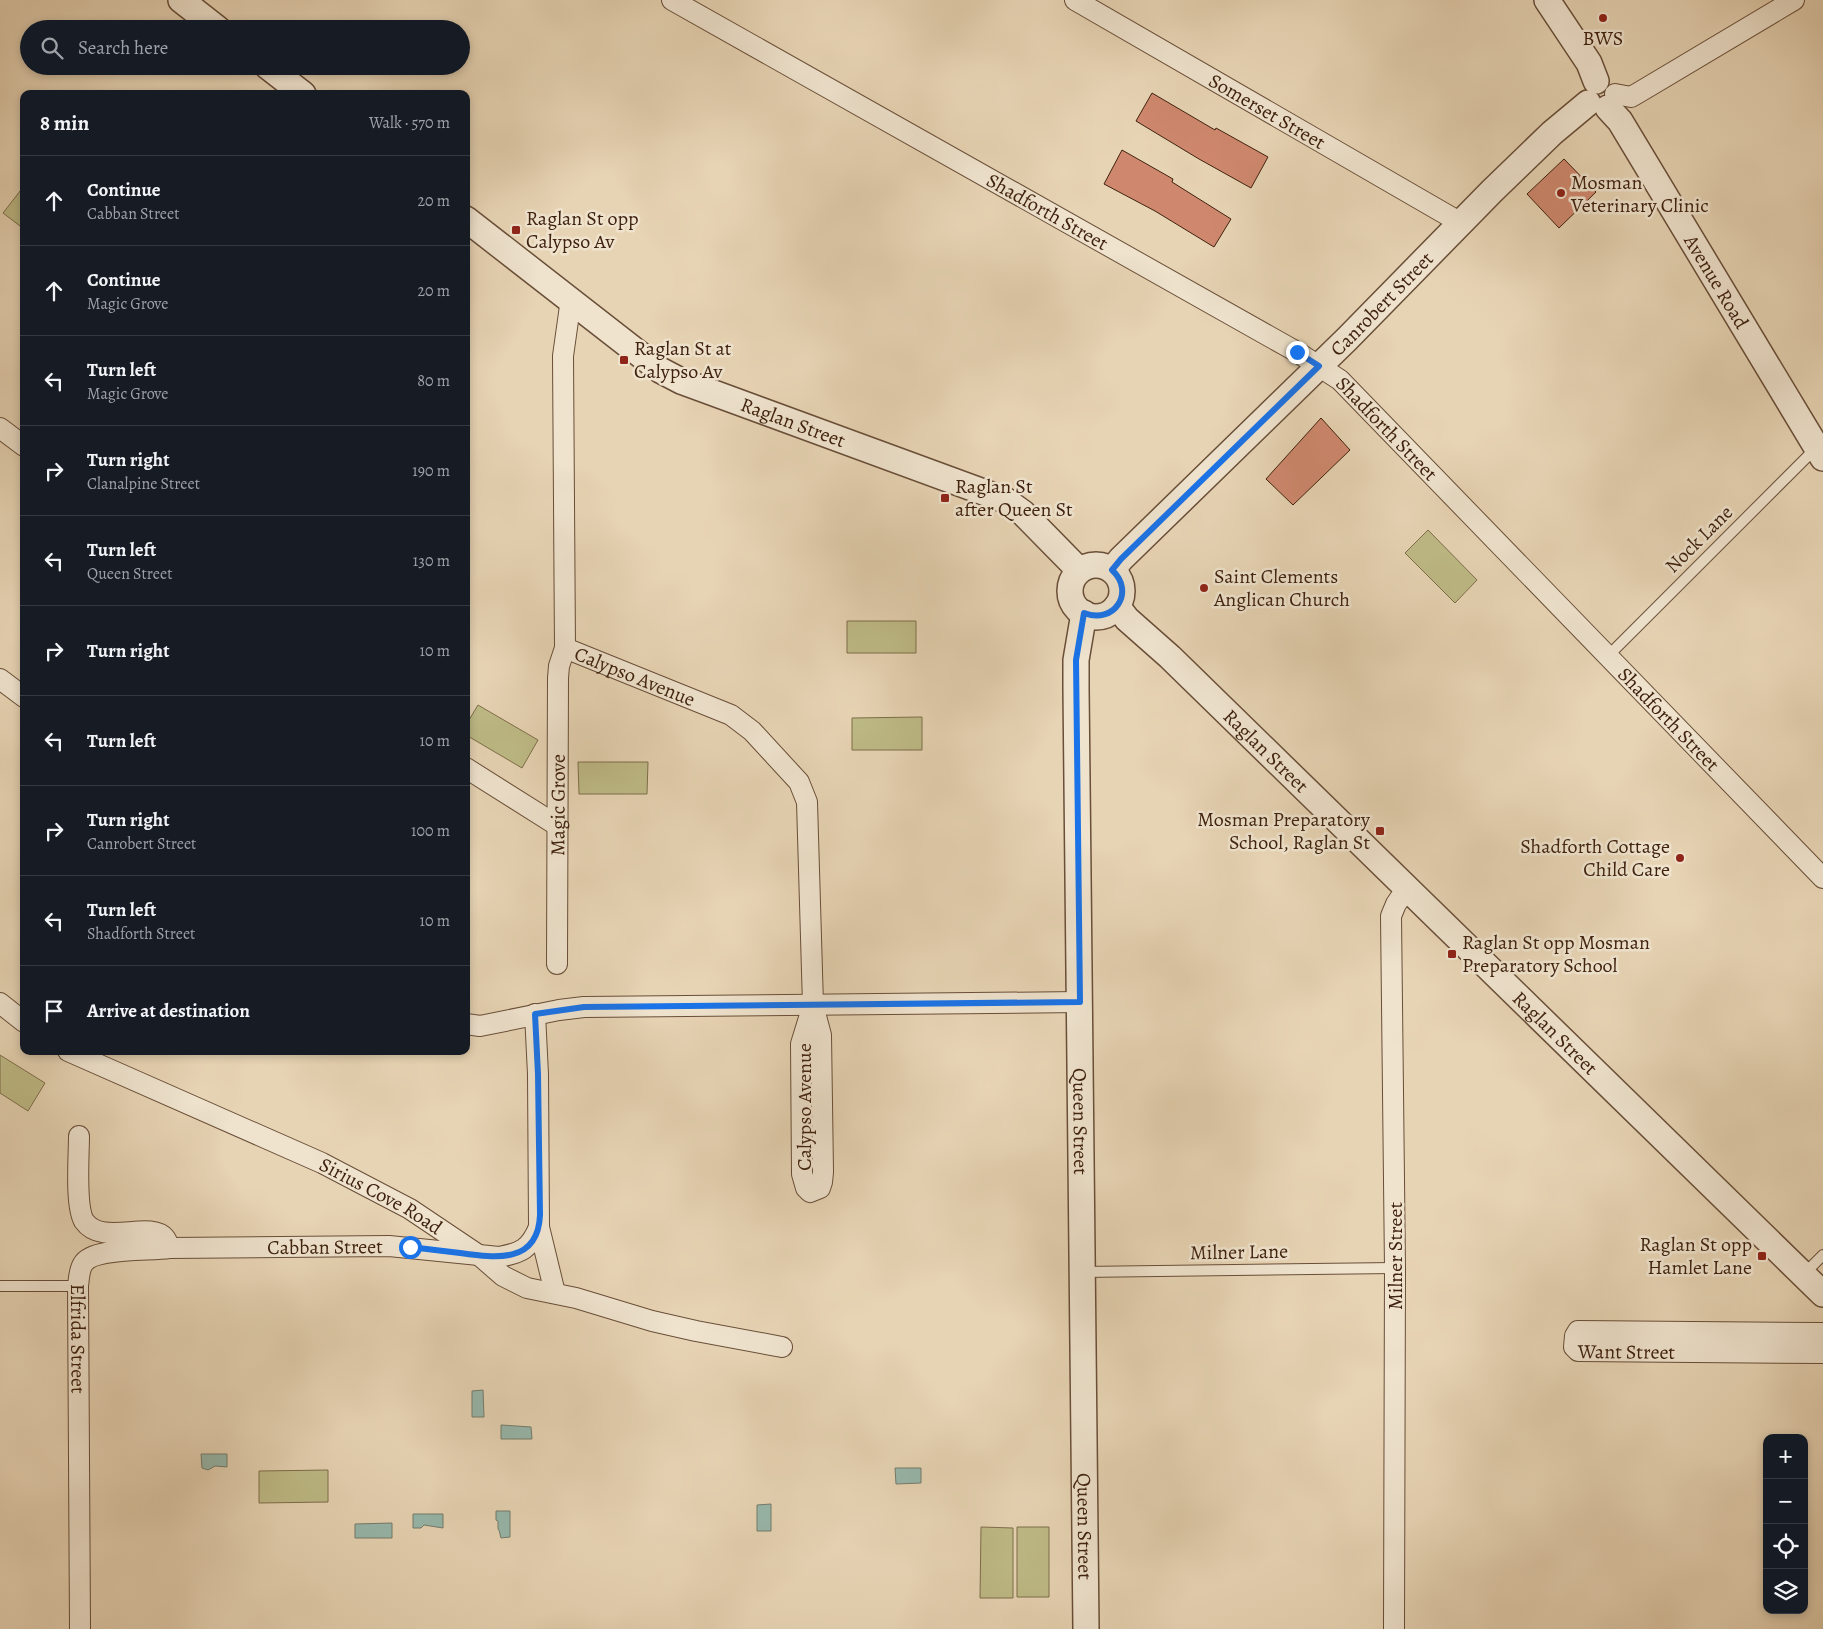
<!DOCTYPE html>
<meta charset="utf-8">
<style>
:root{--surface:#171b24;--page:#242831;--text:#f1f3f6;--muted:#9ea1a6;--line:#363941}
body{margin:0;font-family:Alegreya,serif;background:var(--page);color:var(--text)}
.controls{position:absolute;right:15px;bottom:15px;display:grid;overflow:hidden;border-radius:10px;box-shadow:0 2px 8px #0003}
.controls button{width:45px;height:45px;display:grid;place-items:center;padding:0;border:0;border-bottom:1px solid var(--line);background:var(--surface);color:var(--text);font:25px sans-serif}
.stop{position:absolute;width:15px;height:15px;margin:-11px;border:4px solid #1a73e8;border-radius:50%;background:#fff}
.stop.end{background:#1a73e8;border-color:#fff;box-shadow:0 1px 5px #0008}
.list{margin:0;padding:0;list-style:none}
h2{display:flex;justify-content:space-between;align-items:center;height:65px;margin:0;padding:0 20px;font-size:21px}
h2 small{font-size:16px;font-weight:400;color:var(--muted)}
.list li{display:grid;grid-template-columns:32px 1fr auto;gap:15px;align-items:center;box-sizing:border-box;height:90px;padding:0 20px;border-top:1px solid var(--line)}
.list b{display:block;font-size:19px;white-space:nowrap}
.list p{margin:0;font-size:16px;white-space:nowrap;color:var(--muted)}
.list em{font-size:16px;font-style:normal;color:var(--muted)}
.icon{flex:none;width:28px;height:28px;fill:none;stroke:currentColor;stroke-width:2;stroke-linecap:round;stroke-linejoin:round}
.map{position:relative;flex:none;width:1823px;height:1629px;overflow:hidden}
.search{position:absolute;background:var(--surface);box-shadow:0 2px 8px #0003;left:20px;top:20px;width:450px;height:55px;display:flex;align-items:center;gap:12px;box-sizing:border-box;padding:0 18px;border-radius:28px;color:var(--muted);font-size:19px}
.panel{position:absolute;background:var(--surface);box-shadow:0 2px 8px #0003;left:20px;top:90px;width:450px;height:965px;border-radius:10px}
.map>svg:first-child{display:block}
.green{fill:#bebb87;stroke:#7e6e4a}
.water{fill:#97b8ac;stroke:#747c6d}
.building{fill:#cf886e;stroke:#3f220e}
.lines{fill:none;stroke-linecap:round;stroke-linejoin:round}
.service-casing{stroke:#694e38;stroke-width:12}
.minor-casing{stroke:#694e38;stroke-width:22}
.tertiary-casing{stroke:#694e38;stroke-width:28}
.service{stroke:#efe3ce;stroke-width:10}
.minor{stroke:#efe3ce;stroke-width:20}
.tertiary{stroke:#efe3ce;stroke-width:25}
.route{stroke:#1a73e8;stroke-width:6}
.poi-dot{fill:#8f2418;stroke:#efe3ce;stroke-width:2}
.labels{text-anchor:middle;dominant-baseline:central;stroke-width:5;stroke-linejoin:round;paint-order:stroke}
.poi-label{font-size:20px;fill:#3f220e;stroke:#efe3ce;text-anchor:start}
.street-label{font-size:20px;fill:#3f220e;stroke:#efe3ce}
</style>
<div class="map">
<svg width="1823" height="1629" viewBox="0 0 1823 1629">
<rect width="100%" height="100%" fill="#e7d4b4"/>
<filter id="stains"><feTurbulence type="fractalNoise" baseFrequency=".004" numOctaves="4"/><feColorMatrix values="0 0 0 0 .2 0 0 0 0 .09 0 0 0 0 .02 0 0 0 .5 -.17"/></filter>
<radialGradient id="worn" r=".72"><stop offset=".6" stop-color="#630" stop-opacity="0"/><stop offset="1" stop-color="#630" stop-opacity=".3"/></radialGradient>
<path class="green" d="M24,186V229L3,213Z
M1428,530L1477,580L1455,603L1405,553Z
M847,621H916V653H847Z
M478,705L538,740L522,768L466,735V725Z
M922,717V750H852V718Z
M578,762H648L647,794H579Z
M0,1055L45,1083L28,1111L0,1093Z
M328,1470V1502L259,1503V1471Z
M981,1527L1013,1528V1598H980Z
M1017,1527H1049V1597H1017Z"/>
<path class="water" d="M483,1390L484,1417H472V1391Z
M501,1425L531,1427L532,1439H501Z
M201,1454H227V1467L215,1466L208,1470L202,1468Z
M895,1468H921V1483L896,1484Z
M771,1504V1531H757V1505Z
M496,1511H510V1537L501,1538L499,1530L498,1529V1521L496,1520Z
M413,1514H443V1528L424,1525L421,1528H413Z
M392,1523V1538H355V1524Z"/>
<path class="building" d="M1152,93L1215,130L1216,128L1268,157L1251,188L1199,159L1136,121Z
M1122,150L1173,179L1172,182L1231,219L1214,247L1155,211L1104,184Z
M1564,159L1596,192L1559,228L1527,194Z
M1321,418L1350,450L1293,505L1266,479Z"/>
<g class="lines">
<g class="service-casing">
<path id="service" d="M1608,656L1816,448
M1082,1272L1395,1268
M1803,1275L1823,1255
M0,1286H78"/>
</g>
<g class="minor-casing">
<g id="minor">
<path id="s1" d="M672,0L1297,352L1340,380L1823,878"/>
<path id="s2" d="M1075,0L1461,223"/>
<path d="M1615,94L1631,97L1638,93L1794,0"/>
<path id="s3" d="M571,299L563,356L565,648L731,715L752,731L799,782L807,802L813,1005L821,1035L823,1172L822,1182L820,1188L810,1192L806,1188L802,1174L801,1044L813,1005"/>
<path d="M0,428L24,446"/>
<path d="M0,679L24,697"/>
<path d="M466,768L558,826"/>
<path id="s4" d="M557,964L558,678L559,666L565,648"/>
<path d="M0,1003L24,1022"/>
<path d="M466,1024L480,1026L559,1010L584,1007L1080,1002"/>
<path id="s5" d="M68,1051L322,1163L410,1209L480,1256L503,1276L527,1288L576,1298L652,1321L696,1331L782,1347"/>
<path id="s6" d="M79,1136C79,1155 75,1206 84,1221C102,1247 150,1220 165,1238C167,1240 168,1245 169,1248C149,1251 93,1247 83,1264C79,1270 79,1279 78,1286L80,1629"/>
<path d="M539,1227L555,1293"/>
<path id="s7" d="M169,1248L389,1246L499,1257C521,1253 530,1249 539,1227L538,1074L535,1014"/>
<path id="s8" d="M1823,1333L1578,1331L1575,1336L1574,1347L1578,1351L1823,1353"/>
<path d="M1394,1629L1395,1268L1391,916L1396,904L1407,888"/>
</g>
</g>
<g class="tertiary-casing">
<g id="tertiary">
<path d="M181,0L218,29"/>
<path d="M1547,0L1589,63L1596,81"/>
<path d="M267,66L303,94"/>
<path id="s9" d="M1608,108L1620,121L1823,458"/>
<path id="s10" d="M466,219L660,370L681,381L1005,500L1023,513L1079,570"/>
<circle cx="1096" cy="591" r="26"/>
<path id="s11" d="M1112,570L1121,559L1347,339L1492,191L1552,133L1588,103"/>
<path id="s12" d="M1117,606L1127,619L1170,657L1823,1294"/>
<path id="s13" d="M1084,613L1076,660V688L1086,1629"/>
</g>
</g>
<use href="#service" class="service"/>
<use href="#minor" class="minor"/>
<use href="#tertiary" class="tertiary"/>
</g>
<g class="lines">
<path class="route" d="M410,1247C427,1249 444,1251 460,1253C496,1258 538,1264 540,1215L538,1074L535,1014L584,1007L1080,1002L1076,660L1084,613C1114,625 1136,592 1112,570L1121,559L1319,366L1297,352"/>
</g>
<g class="poi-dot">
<circle cx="1603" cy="18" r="5"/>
<circle cx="1561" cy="193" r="5"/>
<rect x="511" y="225" width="10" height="10" rx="2.5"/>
<rect x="619" y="355" width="10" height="10" rx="2.5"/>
<rect x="940" y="493" width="10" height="10" rx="2.5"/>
<circle cx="1204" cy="588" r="5"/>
<rect x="1375" y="826" width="10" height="10" rx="2.5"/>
<circle cx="1680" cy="858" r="5"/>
<rect x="1447" y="949" width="10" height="10" rx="2.5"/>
<rect x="1757" y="1251" width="10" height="10" rx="2.5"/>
</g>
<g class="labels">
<g class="poi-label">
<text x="1603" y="38" text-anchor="middle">BWS</text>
<text x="1571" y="182">Mosman<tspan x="1571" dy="23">Veterinary Clinic</tspan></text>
<text x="526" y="218">Raglan St opp<tspan x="526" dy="23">Calypso Av</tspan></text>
<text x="634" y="348">Raglan St at<tspan x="634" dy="23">Calypso Av</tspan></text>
<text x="955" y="486">Raglan St<tspan x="955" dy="23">after Queen St</tspan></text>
<text x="1214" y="576">Saint Clements<tspan x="1214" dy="23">Anglican Church</tspan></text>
<text x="1370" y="819" text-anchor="end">Mosman Preparatory<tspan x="1370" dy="23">School, Raglan St</tspan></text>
<text x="1670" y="846" text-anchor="end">Shadforth Cottage<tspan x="1670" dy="23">Child Care</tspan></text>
<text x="1462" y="942">Raglan St opp Mosman<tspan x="1462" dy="23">Preparatory School</tspan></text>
<text x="1752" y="1244" text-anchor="end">Raglan St opp<tspan x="1752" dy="23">Hamlet Lane</tspan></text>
</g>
<g class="street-label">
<text stroke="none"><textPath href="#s2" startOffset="222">Somerset Street</textPath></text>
<text stroke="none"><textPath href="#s1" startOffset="431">Shadforth Street</textPath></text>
<text stroke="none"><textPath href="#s9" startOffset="205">Avenue Road</textPath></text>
<text stroke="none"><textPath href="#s11" startOffset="379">Canrobert Street</textPath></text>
<text stroke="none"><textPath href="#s10" startOffset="389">Raglan Street</textPath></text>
<text stroke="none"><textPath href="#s1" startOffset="836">Shadforth Street</textPath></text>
<text transform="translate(1699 539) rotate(-45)">Nock Lane</text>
<text stroke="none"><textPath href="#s3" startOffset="425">Calypso Avenue</textPath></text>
<text stroke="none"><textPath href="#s1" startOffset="1241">Shadforth Street</textPath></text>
<text stroke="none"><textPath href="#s12" startOffset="208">Raglan Street</textPath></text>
<text stroke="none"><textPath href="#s4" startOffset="159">Magic Grove</textPath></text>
<text stroke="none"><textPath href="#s12" startOffset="612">Raglan Street</textPath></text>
<text transform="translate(804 1107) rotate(-90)">Calypso Avenue</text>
<text stroke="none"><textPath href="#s13" startOffset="509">Queen Street</textPath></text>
<text stroke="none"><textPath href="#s5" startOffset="345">Sirius Cove Road</textPath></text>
<text stroke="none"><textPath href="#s7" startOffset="156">Cabban Street</textPath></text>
<text transform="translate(1239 1252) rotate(-1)">Milner Lane</text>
<text transform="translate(1395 1256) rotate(-90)">Milner Street</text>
<text stroke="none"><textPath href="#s6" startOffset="348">Elfrida Street</textPath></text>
<text stroke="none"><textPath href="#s8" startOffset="316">Want Street</textPath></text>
<text stroke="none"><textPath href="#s13" startOffset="914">Queen Street</textPath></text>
</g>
</g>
<rect width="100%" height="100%" filter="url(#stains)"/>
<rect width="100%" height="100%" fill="url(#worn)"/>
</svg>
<div class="controls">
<button>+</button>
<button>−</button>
<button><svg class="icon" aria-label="locate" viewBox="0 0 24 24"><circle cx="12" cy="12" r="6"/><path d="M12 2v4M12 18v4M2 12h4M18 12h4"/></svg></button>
<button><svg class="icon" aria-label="layers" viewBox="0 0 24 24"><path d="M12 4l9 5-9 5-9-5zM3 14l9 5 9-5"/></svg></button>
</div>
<div class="stop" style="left:410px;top:1247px"></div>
<div class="stop end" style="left:1297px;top:352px"></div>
<div class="search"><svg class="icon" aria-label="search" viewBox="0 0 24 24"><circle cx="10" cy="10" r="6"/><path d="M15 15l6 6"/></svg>Search here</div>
<section class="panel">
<h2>8 min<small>Walk · 570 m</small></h2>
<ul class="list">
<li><svg class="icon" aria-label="ahead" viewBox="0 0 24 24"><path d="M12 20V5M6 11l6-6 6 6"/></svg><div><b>Continue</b><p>Cabban Street</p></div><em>20 m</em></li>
<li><svg class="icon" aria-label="ahead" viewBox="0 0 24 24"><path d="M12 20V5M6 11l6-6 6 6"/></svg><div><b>Continue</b><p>Magic Grove</p></div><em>20 m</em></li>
<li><svg class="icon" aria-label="left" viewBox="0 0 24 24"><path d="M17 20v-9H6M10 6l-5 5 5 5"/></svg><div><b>Turn left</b><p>Magic Grove</p></div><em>80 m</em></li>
<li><svg class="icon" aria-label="right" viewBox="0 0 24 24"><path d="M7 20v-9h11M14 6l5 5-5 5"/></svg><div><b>Turn right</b><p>Clanalpine Street</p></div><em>190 m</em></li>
<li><svg class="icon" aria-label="left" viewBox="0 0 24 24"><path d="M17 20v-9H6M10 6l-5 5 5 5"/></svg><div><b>Turn left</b><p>Queen Street</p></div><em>130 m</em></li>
<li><svg class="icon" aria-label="right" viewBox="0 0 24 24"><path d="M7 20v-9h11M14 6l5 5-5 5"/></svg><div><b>Turn right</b></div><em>10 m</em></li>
<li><svg class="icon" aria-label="left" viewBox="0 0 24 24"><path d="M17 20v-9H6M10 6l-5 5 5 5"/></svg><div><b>Turn left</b></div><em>10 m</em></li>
<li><svg class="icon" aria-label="right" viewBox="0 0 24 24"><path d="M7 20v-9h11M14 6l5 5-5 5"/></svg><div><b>Turn right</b><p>Canrobert Street</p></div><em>100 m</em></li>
<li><svg class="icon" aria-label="left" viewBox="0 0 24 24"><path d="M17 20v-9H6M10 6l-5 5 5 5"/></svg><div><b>Turn left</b><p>Shadforth Street</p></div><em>10 m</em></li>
<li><svg class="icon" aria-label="arrive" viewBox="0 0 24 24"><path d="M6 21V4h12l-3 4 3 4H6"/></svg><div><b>Arrive at destination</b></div></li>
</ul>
</section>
</div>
